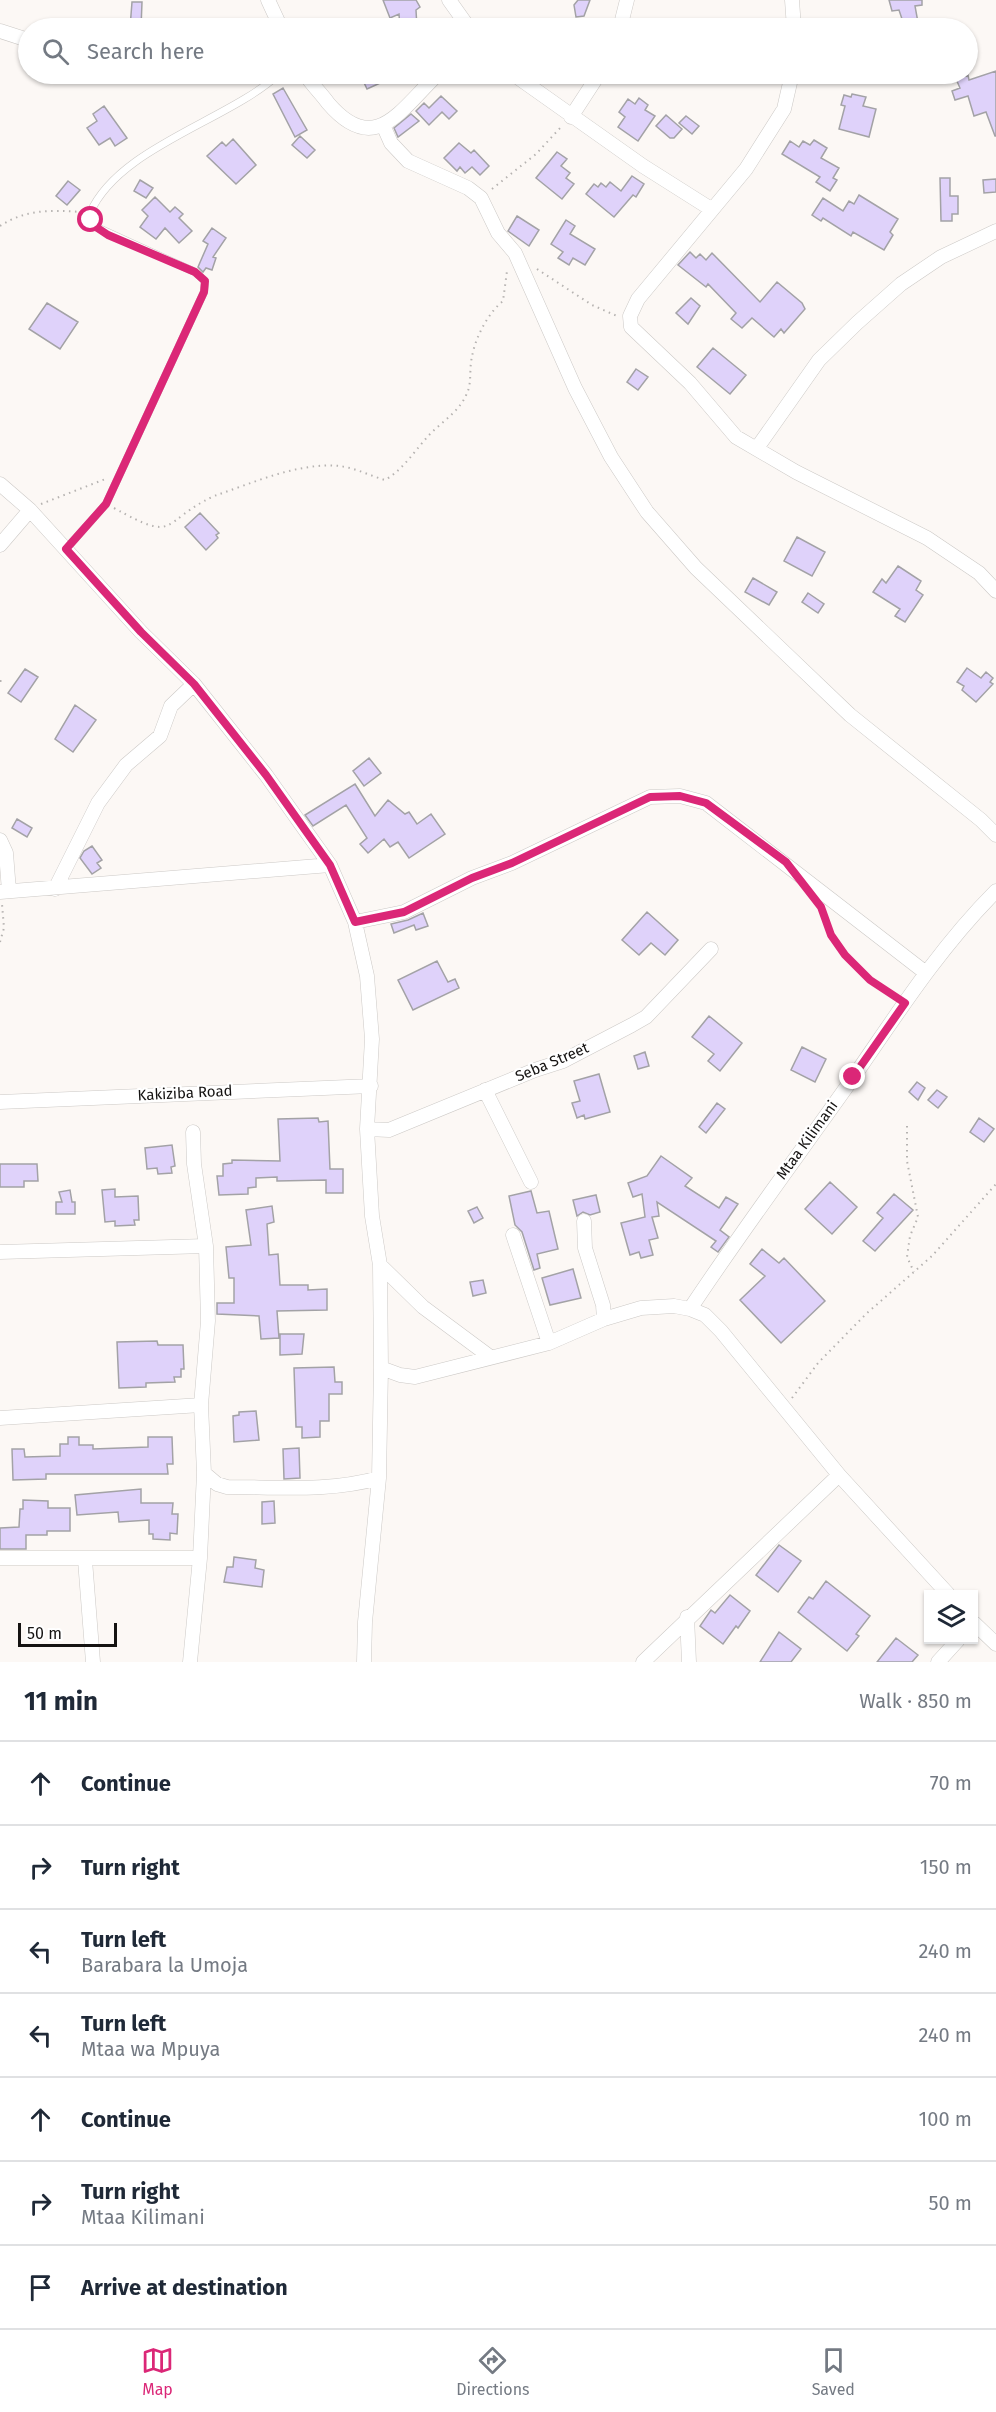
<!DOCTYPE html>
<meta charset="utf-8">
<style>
:root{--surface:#fff;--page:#f6f6f7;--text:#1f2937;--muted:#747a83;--line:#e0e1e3;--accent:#db2777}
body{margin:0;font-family:"Fira Sans",sans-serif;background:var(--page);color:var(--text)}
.controls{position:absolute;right:18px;bottom:18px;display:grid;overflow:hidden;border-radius:0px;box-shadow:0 2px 4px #0004}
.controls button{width:54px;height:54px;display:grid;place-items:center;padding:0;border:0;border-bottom:2px solid var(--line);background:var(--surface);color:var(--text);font:30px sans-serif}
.scale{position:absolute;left:18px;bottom:15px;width:99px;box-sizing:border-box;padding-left:6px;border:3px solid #151312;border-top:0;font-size:16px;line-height:21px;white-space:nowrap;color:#151312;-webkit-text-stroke:4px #fff;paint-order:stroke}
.stop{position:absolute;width:18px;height:18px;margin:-14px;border:4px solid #db2777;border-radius:50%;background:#fff}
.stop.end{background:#db2777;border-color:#fff;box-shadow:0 2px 6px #0008}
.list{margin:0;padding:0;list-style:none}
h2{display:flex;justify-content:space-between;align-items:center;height:78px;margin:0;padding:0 24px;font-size:26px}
h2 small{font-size:20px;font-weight:400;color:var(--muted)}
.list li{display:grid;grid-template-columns:39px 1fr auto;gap:18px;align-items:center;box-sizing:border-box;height:84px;padding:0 24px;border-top:2px solid var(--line)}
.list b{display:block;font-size:22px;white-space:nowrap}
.list p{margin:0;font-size:20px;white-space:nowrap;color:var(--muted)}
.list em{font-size:20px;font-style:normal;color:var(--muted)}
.icon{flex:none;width:33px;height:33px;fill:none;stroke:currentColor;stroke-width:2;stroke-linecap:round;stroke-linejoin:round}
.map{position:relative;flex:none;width:996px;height:1662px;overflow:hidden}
.search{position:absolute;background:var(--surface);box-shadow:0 2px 4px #0004;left:18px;right:18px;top:18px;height:66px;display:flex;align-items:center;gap:15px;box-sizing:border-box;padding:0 21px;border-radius:33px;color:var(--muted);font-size:22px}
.sheet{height:666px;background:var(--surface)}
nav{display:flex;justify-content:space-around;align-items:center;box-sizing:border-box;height:84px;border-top:2px solid var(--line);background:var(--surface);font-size:16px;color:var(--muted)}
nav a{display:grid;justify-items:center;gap:3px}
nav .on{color:var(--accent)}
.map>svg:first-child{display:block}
.building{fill:#dfd2fa;stroke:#a3a2a6;stroke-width:1.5}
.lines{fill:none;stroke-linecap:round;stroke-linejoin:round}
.lane-casing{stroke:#ccc9c6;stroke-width:8}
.street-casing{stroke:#ccc9c6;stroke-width:15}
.path{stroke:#b6b3b1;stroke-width:2;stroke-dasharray:1.5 4.5;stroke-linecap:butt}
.lane{stroke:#fff;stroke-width:7}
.street{stroke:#fff;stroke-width:14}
.route{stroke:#db2777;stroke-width:8}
.labels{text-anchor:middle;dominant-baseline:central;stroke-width:4.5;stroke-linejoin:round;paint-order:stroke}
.street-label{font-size:15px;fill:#151312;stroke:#fff}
</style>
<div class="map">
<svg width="996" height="1662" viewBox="0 0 996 1662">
<rect width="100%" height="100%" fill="#fcf8f5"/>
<path class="building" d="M383,0H416L420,7L416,10L417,28H400L399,14L390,18Z
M578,0H590L584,16L576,17L574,5Z
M889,0H922V5L915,6L919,28H905L899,10L892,11Z
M132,2H142L141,28H130Z
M996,71V136H995L986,112L974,116L968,96L955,100L952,91L960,88L956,79L968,75L969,80Z
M360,74H400L367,89Z
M283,88L307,130L295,137L273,94Z
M852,94L866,97L863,106L876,109L869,137L839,129L845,106L841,105L844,95L851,97Z
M441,96L457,111L449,119L442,112L429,125L416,111L424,103L429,108Z
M639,98L648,105L645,110L655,116L638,141L618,127L625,117L619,112L628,99L635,104Z
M104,106L127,138L115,146L110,138L99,145L87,128L97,121L93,114Z
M411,114L419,121L398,137L394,128Z
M666,115L682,129L674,138H670L656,126Z
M686,116L699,126L692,134L679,123Z
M300,136L315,150L307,158L292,145Z
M233,139L256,165L236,184L207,156L222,142L226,146Z
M814,140L827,148L821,158L839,168L833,178L837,180L830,191L816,182L820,177L782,154L790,141L799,147L803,141L810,145Z
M459,143L471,153L474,150L489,166L480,175L472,167L465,173L460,167L457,171L444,158Z
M557,152L567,159L561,166L570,173L566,178L574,184L562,199L536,178Z
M632,176L644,184L636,197L633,195L614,217L586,194L594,184L598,187L601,183L606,187L610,182L621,191Z
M940,178H950V196H958V214H952V221H941Z
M996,179V192L984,193L983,180Z
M140,180L153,188L146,198L134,191Z
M68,181L80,190L67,205L56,196Z
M859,195L898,219L890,232L893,235L884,250L853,232L851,236L823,218L821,221L812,215L823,198L843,211L849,201L854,204Z
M155,197L170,212L175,207L183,214L179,218L192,231L179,243L165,228L156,239L140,227L148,216L142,210Z
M517,216L539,230L529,246L508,231Z
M566,220L575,226L570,234L595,249L585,265L573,258L569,265L558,258L563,252L551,244Z
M212,228L226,238L213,257L216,258L212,270L206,268L203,272L198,267L208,244L203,241Z
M690,252L696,258L700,254L706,260L712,253L760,302L777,282L802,303L805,309L784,333L781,329L774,337L752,318L742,328L731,319L736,313L708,284L706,287L678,265Z
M691,298L700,306L688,324L676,313Z
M47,303L78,322L60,349L29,329Z
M713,348L746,375L730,394L697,367Z
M636,369L648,377L638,390L627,382Z
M200,513L219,533L216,535L218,538L206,550L185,527Z
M797,537L825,552L812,576L784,561Z
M898,566L921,581L916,590L923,595L905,622L895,616L900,609L873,592L882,579L886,583Z
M753,578L777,592L769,605L745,592Z
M808,593L824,604L818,613L802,602Z
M967,668L981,678L986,672L993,678L990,682L993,684L976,702L962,690L964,686L957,682Z
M25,669L38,677L21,702L8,693Z
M75,705L96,720L73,752L55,739Z
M369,758L381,773L364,786L353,771Z
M355,784L375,816L388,800L405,814L409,812L417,824L431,814L445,834L409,858L398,842L390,847L384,839L368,853L360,844L367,838L346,805L313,826L305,815Z
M17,819L32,828L27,837L12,828Z
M92,846L102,860L97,863L101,868L92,874L80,858L84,851Z
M647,912L678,940L665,955L651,943L639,955L622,940Z
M423,913L428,926L416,930L414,925L394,933L391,924L408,920Z
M437,961L448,982L455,979L459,988L413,1010L398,980Z
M709,1016L742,1043L720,1071L708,1061L714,1054L692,1037Z
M802,1047L826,1059L815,1082L791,1070Z
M645,1052L649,1066L638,1069L634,1056Z
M599,1074L610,1112L585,1119L584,1115L577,1118L572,1103L580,1101L574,1081Z
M917,1082L925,1088L918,1100L909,1092Z
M937,1090L947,1097L938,1108L928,1100Z
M717,1103L725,1109L706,1133L699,1127Z
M318,1118L319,1122L328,1121L330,1169H343V1193H326V1180L277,1181V1177L256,1178V1187L248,1188V1194L219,1195L217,1176H223V1164L232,1163V1160L280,1161L278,1119Z
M979,1118L994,1129L984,1142L970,1132Z
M172,1145L175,1166L171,1167L172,1173L158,1174L157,1168L147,1169L145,1148Z
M661,1156L692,1178L685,1186L719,1208L726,1197L738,1204L720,1230L729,1237L718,1252L711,1247L716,1241L657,1202L659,1216L652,1217L658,1238L649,1240L653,1255L641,1258L639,1252L630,1255L621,1223L645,1217L642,1194L633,1197L628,1183L647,1176Z
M0,1164H37L38,1181H24V1187H0Z
M830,1182L857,1207L832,1234L805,1209Z
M115,1189V1197L138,1196L139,1220H134L135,1225L115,1226V1221L105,1222L102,1190Z
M70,1190L72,1202H75V1214H56V1202H62L59,1192Z
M531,1191L537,1213L549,1211L558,1249L537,1254L540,1268L534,1270L522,1232L515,1225L509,1196Z
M894,1194L913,1210L875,1251L863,1241L883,1218L877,1213Z
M596,1195L600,1212L590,1215L583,1212L577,1216L573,1200Z
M272,1206L274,1222L267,1224L269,1255L278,1254L280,1285H308V1290L327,1289V1310L277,1311L279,1338L261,1339L259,1316L217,1314V1303H234V1278H229L226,1247L251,1245L246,1210Z
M477,1207L483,1218L474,1223L468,1211Z
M762,1249L779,1263L784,1258L825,1301L781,1343L740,1300L765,1276L750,1264Z
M573,1269L581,1298L550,1305L542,1278Z
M483,1280L486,1293L473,1296L470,1282Z
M280,1334H304L302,1354L280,1355Z
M157,1341L158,1345H183L184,1369H181V1377H174L175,1382L146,1383V1387L119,1388L117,1342Z
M334,1367L335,1382H342V1394H329V1421H320V1437L302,1438V1427H296L294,1368Z
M256,1411L259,1440L234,1442L233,1416L239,1415V1412Z
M68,1437H79V1445H93V1449L148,1447V1437H172L173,1464H167L168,1474H46V1479L13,1480L12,1449H24L25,1457L60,1456V1444H68Z
M299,1448L300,1478L284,1479L283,1449Z
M141,1489V1503H173L172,1514H178L177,1534L170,1533V1540L153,1539V1534H149V1520L119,1522L118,1512L77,1515L75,1495Z
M23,1500L48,1501V1508H70V1531H47V1535H26V1549H0V1528L19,1527L20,1509H23Z
M274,1501L275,1523L262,1524V1502Z
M779,1545L801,1561L778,1592L756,1575Z
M234,1557L256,1560L255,1568L264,1570L262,1587L224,1582L227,1567H233Z
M826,1581L870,1616L856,1634L859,1636L847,1651L798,1612L809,1597L813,1599Z
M730,1595L750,1611L738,1628L736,1626L723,1644L700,1626L711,1610L715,1613Z
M779,1632L801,1649L791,1662H760Z
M896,1638L918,1655L912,1662H877Z"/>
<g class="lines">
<g class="lane-casing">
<path id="lane" d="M66,549L106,504L204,292L205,281L195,272L96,227L90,213C119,147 228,121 279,74"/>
</g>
<g class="street-casing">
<path id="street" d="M268,0L281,28
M449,0L469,28
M792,0L794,28
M620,28L627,0
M0,31L28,40
M305,74C311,84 321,93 328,103C375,158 400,110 438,74
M513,74L643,166L711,209
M792,74L784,109L746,169L638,299L630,316L631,327L690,383L736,437L796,472L927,538L979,573L996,591
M571,117L599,74
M383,125L391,143L408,161L468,188L481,198L498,233L515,253L575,388L611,457L647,512L696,568L850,715L981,820L996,835
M757,448L819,360L857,323L901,284L941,257L996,231
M0,484L30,510L141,632L194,684L266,775L330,865L355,922L367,976L372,1039L367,1129L372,1216L380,1265L381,1368L379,1478L365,1622L364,1662
M0,545L30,510
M0,840L6,853L9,891
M55,889L98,803L126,765L160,736L171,706L194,684
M0,892L330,865
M355,922L404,912L472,878L512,863L650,797L680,796L706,803L926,973
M485,1090L531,1182
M0,1102L371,1086
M367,1129L389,1130L535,1070L563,1061L632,1025L646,1017L711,949
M584,1221L585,1248L603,1305L604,1319
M513,1235L549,1343
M0,1252L206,1246
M380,1265L423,1307L489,1356
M690,1309C743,1229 800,1153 855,1075C899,1011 941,946 996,891
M381,1368L400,1375L415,1377L549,1343L604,1319L641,1308L674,1306L690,1309L705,1315L721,1331L839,1475L948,1594
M0,1418L201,1405
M204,1473L217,1484L227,1487C278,1487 330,1492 379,1478
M0,1558H200
M85,1560L93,1662
M687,1617L689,1662
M974,1623L996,1644
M190,1662L200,1558L204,1473L201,1405L208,1321L206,1246L194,1164L193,1132
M643,1662L839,1475
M938,1662L958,1640"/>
</g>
<path class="path" d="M492,189L536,154L561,127
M0,226C26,209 51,210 81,212
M537,269L592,305L617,316
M41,504L108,478
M114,508C179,544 159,522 214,496C253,483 298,462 340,466C355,468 371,476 385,480C404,469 415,450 430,434C443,421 460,411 467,393C472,383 469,368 472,357C475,338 488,313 503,301L507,271
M0,681H4
M823,912C837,951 861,974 895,997
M0,942L4,928L2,904
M907,1126V1161L918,1217L910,1236L907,1257L914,1272
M792,1398L818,1363L866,1314L932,1256L996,1184"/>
<use href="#lane" class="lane"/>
<use href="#street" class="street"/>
</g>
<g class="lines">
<path class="route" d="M91,220L96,227L108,235L195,272L205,281L204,292L106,504L66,549L141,632L194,684L266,775L330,865L355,922L404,912L472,878L512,863L650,797L680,796L706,803L786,862L821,907L831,935L845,955L870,980L905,1003L853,1077"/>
</g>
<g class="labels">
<g class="street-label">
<text transform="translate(552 1062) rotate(-23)">Seba Street</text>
<text transform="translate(185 1093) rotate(-3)">Kakiziba Road</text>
<text transform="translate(807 1140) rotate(-54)">Mtaa Kilimani</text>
</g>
</g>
</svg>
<div class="controls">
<button><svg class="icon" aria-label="layers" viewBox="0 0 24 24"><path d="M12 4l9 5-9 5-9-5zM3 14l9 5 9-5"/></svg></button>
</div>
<div class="scale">50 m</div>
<div class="stop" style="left:91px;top:220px"></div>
<div class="stop end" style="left:853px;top:1077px"></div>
<div class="search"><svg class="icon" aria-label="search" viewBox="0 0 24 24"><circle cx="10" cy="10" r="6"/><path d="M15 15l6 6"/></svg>Search here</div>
</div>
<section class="sheet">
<h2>11 min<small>Walk · 850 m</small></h2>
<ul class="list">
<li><svg class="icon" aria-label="ahead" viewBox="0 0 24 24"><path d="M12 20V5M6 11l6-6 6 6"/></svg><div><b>Continue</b></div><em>70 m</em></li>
<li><svg class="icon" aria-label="right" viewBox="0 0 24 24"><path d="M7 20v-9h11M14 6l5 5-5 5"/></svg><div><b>Turn right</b></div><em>150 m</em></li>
<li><svg class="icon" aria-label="left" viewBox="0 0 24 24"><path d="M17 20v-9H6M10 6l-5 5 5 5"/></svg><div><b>Turn left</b><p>Barabara la Umoja</p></div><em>240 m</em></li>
<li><svg class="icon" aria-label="left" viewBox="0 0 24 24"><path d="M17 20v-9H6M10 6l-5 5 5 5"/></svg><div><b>Turn left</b><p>Mtaa wa Mpuya</p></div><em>240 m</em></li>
<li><svg class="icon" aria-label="ahead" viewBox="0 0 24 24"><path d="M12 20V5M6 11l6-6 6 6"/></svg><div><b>Continue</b></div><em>100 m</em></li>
<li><svg class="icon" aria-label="right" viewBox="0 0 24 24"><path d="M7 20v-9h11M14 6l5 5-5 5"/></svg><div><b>Turn right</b><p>Mtaa Kilimani</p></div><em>50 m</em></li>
<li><svg class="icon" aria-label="arrive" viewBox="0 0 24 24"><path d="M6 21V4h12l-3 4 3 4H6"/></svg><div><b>Arrive at destination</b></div></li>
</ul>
</section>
<nav>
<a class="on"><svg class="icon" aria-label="map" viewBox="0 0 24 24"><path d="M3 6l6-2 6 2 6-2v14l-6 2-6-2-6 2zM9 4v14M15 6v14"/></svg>Map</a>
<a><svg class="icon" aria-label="directions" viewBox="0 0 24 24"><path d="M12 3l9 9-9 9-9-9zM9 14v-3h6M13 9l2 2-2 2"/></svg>Directions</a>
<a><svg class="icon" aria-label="saved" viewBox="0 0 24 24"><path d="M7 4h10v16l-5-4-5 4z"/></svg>Saved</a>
</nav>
